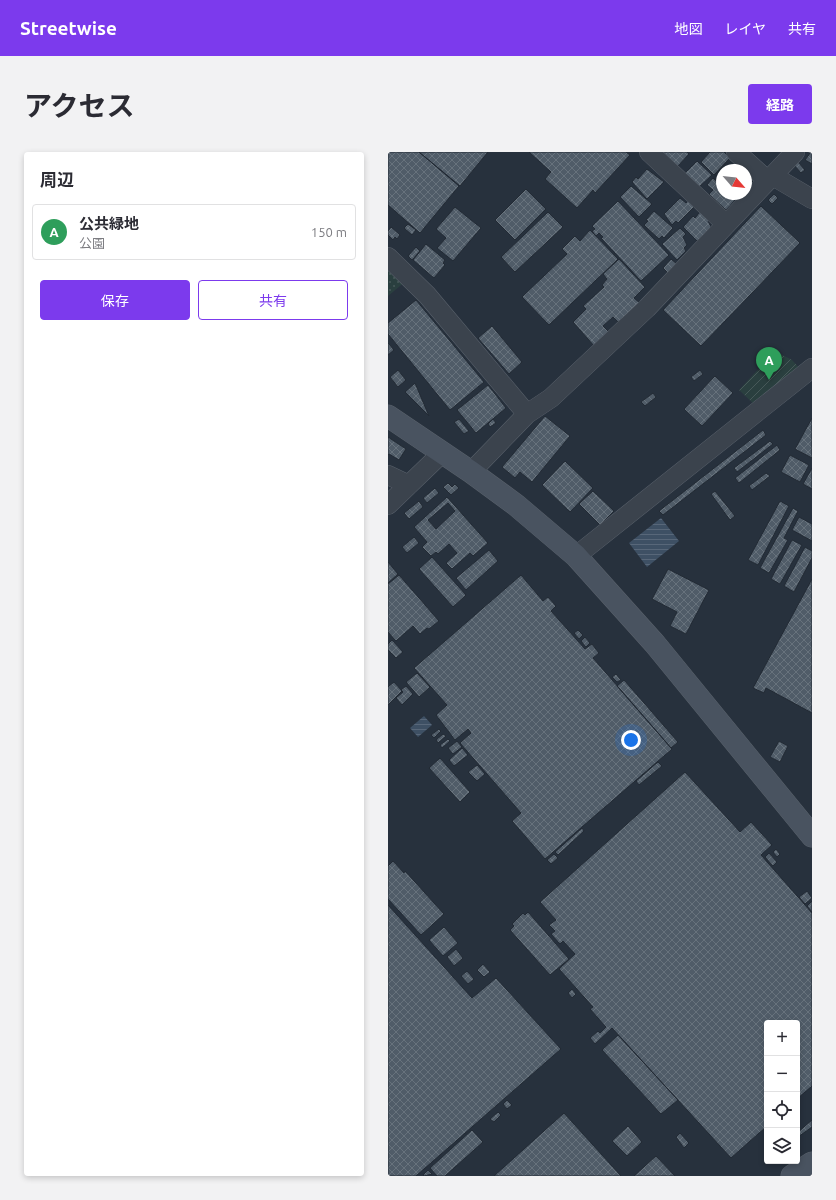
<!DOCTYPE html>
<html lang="ja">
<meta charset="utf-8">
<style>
:root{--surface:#fff;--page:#f2f2f3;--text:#2b2b33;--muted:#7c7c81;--line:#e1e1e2;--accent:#7c3aed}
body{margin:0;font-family:Ubuntu,"Noto Sans JP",sans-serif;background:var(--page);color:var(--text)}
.controls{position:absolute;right:12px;bottom:12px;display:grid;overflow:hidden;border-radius:4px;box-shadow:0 2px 6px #0003}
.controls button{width:36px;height:36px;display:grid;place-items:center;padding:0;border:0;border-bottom:1px solid var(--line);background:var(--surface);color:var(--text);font:20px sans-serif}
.compass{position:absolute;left:328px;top:12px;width:36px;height:36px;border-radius:50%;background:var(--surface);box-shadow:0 2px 6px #0003;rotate:118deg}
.you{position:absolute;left:243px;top:588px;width:14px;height:14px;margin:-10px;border:3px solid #fff;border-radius:50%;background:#1a73e8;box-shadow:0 0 0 6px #1a73e833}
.badge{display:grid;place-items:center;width:26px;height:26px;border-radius:50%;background:var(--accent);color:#fff;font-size:13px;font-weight:700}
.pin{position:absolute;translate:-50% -33px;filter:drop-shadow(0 1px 2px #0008)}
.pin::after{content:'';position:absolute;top:21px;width:14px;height:12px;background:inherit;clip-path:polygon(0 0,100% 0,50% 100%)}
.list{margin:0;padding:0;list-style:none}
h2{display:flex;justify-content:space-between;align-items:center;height:52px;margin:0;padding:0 16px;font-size:17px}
h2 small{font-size:13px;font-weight:400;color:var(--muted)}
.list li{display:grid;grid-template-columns:26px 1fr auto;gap:12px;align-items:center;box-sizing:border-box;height:56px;margin:0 8px 8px;padding:0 8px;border:1px solid var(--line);border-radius:4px}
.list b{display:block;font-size:15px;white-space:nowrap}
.list p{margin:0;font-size:13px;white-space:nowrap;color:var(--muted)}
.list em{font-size:13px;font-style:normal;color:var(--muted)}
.actions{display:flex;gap:8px;padding:12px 16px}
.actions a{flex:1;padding:9px 0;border:1px solid var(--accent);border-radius:4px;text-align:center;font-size:14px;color:var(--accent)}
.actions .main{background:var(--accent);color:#fff}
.icon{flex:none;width:22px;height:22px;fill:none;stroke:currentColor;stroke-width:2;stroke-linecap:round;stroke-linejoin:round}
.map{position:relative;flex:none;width:424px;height:1024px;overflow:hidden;border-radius:4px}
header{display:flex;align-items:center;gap:24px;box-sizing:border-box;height:56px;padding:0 20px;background:var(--accent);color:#fff}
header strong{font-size:19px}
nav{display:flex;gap:22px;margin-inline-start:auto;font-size:14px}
.intro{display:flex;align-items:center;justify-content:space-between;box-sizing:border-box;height:96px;padding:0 24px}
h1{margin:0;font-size:28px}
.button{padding:10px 18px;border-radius:4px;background:var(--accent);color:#fff;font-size:14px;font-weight:700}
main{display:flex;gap:24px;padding:0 24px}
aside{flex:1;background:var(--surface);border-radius:4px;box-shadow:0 2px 6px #0003}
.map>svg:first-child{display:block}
.park{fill:url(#park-dots)}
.garden{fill:url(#garden-furrows)}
.water{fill:url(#water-rules)}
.building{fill:url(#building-cross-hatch);stroke:#222a34;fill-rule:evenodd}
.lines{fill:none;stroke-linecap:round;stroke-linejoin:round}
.street-casing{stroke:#59616b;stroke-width:20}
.secondary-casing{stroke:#59616b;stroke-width:23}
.street{stroke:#3b434d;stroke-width:19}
.secondary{stroke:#495360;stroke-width:22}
</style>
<header>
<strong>Streetwise</strong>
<nav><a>地図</a><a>レイヤ</a><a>共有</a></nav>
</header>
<div class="intro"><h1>アクセス</h1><a class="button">経路</a></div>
<main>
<aside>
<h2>周辺<small></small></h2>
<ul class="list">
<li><span class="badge" style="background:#2e9e5b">A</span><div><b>公共緑地</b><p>公園</p></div><em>150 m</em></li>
</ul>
<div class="actions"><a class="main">保存</a><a>共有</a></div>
</aside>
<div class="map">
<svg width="424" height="1024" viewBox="0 0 424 1024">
<defs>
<pattern id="park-dots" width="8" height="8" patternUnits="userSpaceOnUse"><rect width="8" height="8" fill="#2a3f3f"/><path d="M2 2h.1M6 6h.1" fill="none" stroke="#475959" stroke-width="1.8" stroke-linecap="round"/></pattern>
<pattern id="garden-furrows" width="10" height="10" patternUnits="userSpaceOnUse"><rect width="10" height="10" fill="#2a3f3f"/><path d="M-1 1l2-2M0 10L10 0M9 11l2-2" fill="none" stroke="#475959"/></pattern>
<pattern id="water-rules" width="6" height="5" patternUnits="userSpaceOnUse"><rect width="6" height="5" fill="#3e5064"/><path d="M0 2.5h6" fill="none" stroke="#586779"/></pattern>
<pattern id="building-cross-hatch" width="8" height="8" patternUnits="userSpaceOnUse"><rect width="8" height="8" fill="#505c68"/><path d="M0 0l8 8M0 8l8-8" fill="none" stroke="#67727c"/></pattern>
</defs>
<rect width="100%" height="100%" fill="#27313d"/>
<path class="park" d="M0,111L18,129L0,144Z"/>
<path class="garden" d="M387,199L404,208L413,218L369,255L351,238Z"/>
<path class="water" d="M273,366L291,389L259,415L241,391Z
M36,564L44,573L30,585L22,576Z"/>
<path class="building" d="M0,0H31L71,34L32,81L0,53Z
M31,0H100L72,34Z
M141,0H238L242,3L207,41L205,38L189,56L157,27L163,20Z
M274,0H299L301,2L289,15Z
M322,0H336L342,6L326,23L313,10Z
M423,0H424V12L417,8Z
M309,9L324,23L310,36L296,22Z
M410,10L417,18L413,21L406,13Z
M347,12L352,18H341Z
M259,17L276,30L259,47L244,30L248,25L250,27Z
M358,23L365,30L358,37Z
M325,26L334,34V42H343L348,47L338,58L321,42L325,38L319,33Z
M243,34L264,52L251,65L232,45Z
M138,37L158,57L127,88L107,68Z
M386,42L390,46L384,52L380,48Z
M292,46L298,51L301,48L307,54L290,71L288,69L284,73L276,62Z
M230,49L281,103L253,129L213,86L215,85L211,81L208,84L204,79L207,77L204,74Z
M373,54L412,91L313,194L275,158Z
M67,55L93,76L65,109L49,96L58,86L48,77Z
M266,59L285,76L276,86L274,84L271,87L256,73L260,69L258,68Z
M160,60L175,75L127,120L113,105Z
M312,60L321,68L320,69L323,75L309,89L295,75L305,64L307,66Z
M20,72L28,78L24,83L16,76Z
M3,75L12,83L9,87L7,85L5,88L0,83V79Z
M292,76L298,82L295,85L299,93L296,96L298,99L289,108L274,92Z
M202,78L230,107L161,173L134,145L179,102L174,97L187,84L192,89Z
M38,92L57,108L55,111L57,113L46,126L25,108Z
M28,95L32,99L24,108L20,104Z
M231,107L257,135L246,146L253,152L230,170L225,165L215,174L222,181L207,195L185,170L198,157L195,154L216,135L214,133L219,127L215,122Z
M283,107L291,114L283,124L275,116Z
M28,148L96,230L62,258L0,182V171Z
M104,174L134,210L121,222L90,186Z
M0,191L6,198L0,203Z
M10,218L18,228L10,235L2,225Z
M312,218L315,222L306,229L303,225Z
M327,224L345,241L314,274L296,257Z
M27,231L41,264L17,240Z
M100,233L118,256L88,281L69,258Z
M265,241L268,245L257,254L253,250Z
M157,264L182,284L144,330L132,320L127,326L114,315Z
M424,266V306L407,297Z
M71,267L81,279L76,282L66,270Z
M105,267L108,271L102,275L100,272Z
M375,278L378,283L275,363L271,359Z
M0,285L18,297L11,308L1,302L0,303Z
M382,289L385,292L349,320L346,316Z
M389,293L392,298L351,331L347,326Z
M402,303L421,313L412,330L393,320Z
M177,309L205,336L182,360L154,333Z
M424,316V337L415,332Z
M378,321L382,324L364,338L361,334Z
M60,331L64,335L67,332L71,336L63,343L55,335Z
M47,336L51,341L39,351L35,346Z
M205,339L226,359L212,373L191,352Z
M327,339L347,364L342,368L323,342Z
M59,345L100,391L85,404L82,401L64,417L58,411L69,401L61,392L50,402L48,400L43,404L34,395L39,390L26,375ZM60,351L67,359L48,377L40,368Z
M31,349L35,355L21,367L16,361Z
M392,349L401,354L370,413L360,408Z
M405,356L410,359L396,386L400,388L381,421L372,416Z
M411,365L424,372V389L404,378Z
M26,385L31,391L19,401L14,395Z
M404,388L414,393L392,432L383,427Z
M417,395L424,399V406L406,440L396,434Z
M101,398L110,409L78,438L68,426Z
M44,405L78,443L65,455L31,417Z
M0,410L10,422L0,431Z
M280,417L321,438L298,482L282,474L289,460L264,447Z
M11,423L51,469L41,477L39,476L32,482L25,474L8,489L0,480V432Z
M133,423L155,449L160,445L168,454L163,459L197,497L204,492L211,501L205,506L284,597L157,707L124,669L133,661L72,591L83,581L80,577L67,588L48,563L59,553L26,516Z
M424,427V561L378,536L376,541L365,536Z
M190,478L195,483L191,487L186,481Z
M197,485L202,491L198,495L193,489Z
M4,488L15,500L8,506L0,498V492Z
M29,521L42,535L31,545L18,530Z
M228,522L233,528L229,530L224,525Z
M236,528L290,590L283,596L229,534Z
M6,530L14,539L0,553V535Z
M18,534L25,542L14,553L8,546L15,540L13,538Z
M51,577L53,579L46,586L43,583Z
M55,582L58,584L50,591L48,588Z
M60,587L62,589L54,596L52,593Z
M69,589L74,595L65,602L60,596Z
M391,589L400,594L392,610L382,605Z
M74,596L80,603L66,614L61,608Z
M52,606L82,640L72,650L41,616Z
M270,610L274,614L251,633L248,629Z
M89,613L97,622L89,629L80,620Z
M297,620L352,680L363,670L384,693L373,703L424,761V934L409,947V871H379V974L343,1006L224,876L207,892L202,886L210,879L212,881L218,875L202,857L205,855L171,817L187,802L175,789L172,792L163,782L167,779L161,773L168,768L152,750Z
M194,676L196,679L170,703L167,700Z
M388,697L392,702L389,705L385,700Z
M381,701L389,710L385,714L377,705Z
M166,702L170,706L163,712L159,708Z
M5,709L16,721L17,719L56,762L33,783L0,747V714Z
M419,739L424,746L417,752L411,745Z
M424,749V760L419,754Z
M0,753L84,846L108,826L173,897L28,1024H0Z
M140,760L181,807L162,823L122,778L126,774L124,772L135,761L137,763Z
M56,775L70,791L55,804L41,788Z
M68,797L75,806L66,814L59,805Z
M95,812L102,820L96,825L89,818Z
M79,819L86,827L80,832L73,824Z
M184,837L188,842L184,846L180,841Z
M230,883L290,948L273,962L214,898Z
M119,948L124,953L119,957L115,952Z
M110,960L113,963L106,970L102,967Z
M176,961L233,1024H106Z
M424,968V975L410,985L409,981Z
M240,974L254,990L239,1004L224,989Z
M84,978L95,990L57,1024H49L42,1016Z
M292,981L301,991L296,996L288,985Z
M268,1004L287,1024H246Z
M40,1018L44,1022L36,1024L35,1023Z"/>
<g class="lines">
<g class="street-casing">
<path id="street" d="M261,0L338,72
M348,0L379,28
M385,24L424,47
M0,105L39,143L139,262
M83,320L139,262L163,246L259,156L407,0
M0,323L21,333
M0,353L54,301
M188,404L424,216"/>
</g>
<g class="secondary-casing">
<path id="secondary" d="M0,264L83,320L128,353L188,404L267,492L424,684
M404,1024L424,1011"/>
</g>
<use href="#street" class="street"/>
<use href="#secondary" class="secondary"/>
</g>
</svg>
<div class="controls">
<button>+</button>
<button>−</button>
<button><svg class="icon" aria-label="locate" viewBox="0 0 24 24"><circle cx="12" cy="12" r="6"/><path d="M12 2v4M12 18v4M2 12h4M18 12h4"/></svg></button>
<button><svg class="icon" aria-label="layers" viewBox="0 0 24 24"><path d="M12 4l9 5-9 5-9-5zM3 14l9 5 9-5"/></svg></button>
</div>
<svg class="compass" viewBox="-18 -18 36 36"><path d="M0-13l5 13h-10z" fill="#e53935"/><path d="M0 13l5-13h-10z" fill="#7c7c81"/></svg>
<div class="you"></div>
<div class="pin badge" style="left:381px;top:228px;background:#2e9e5b">A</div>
</div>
</main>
